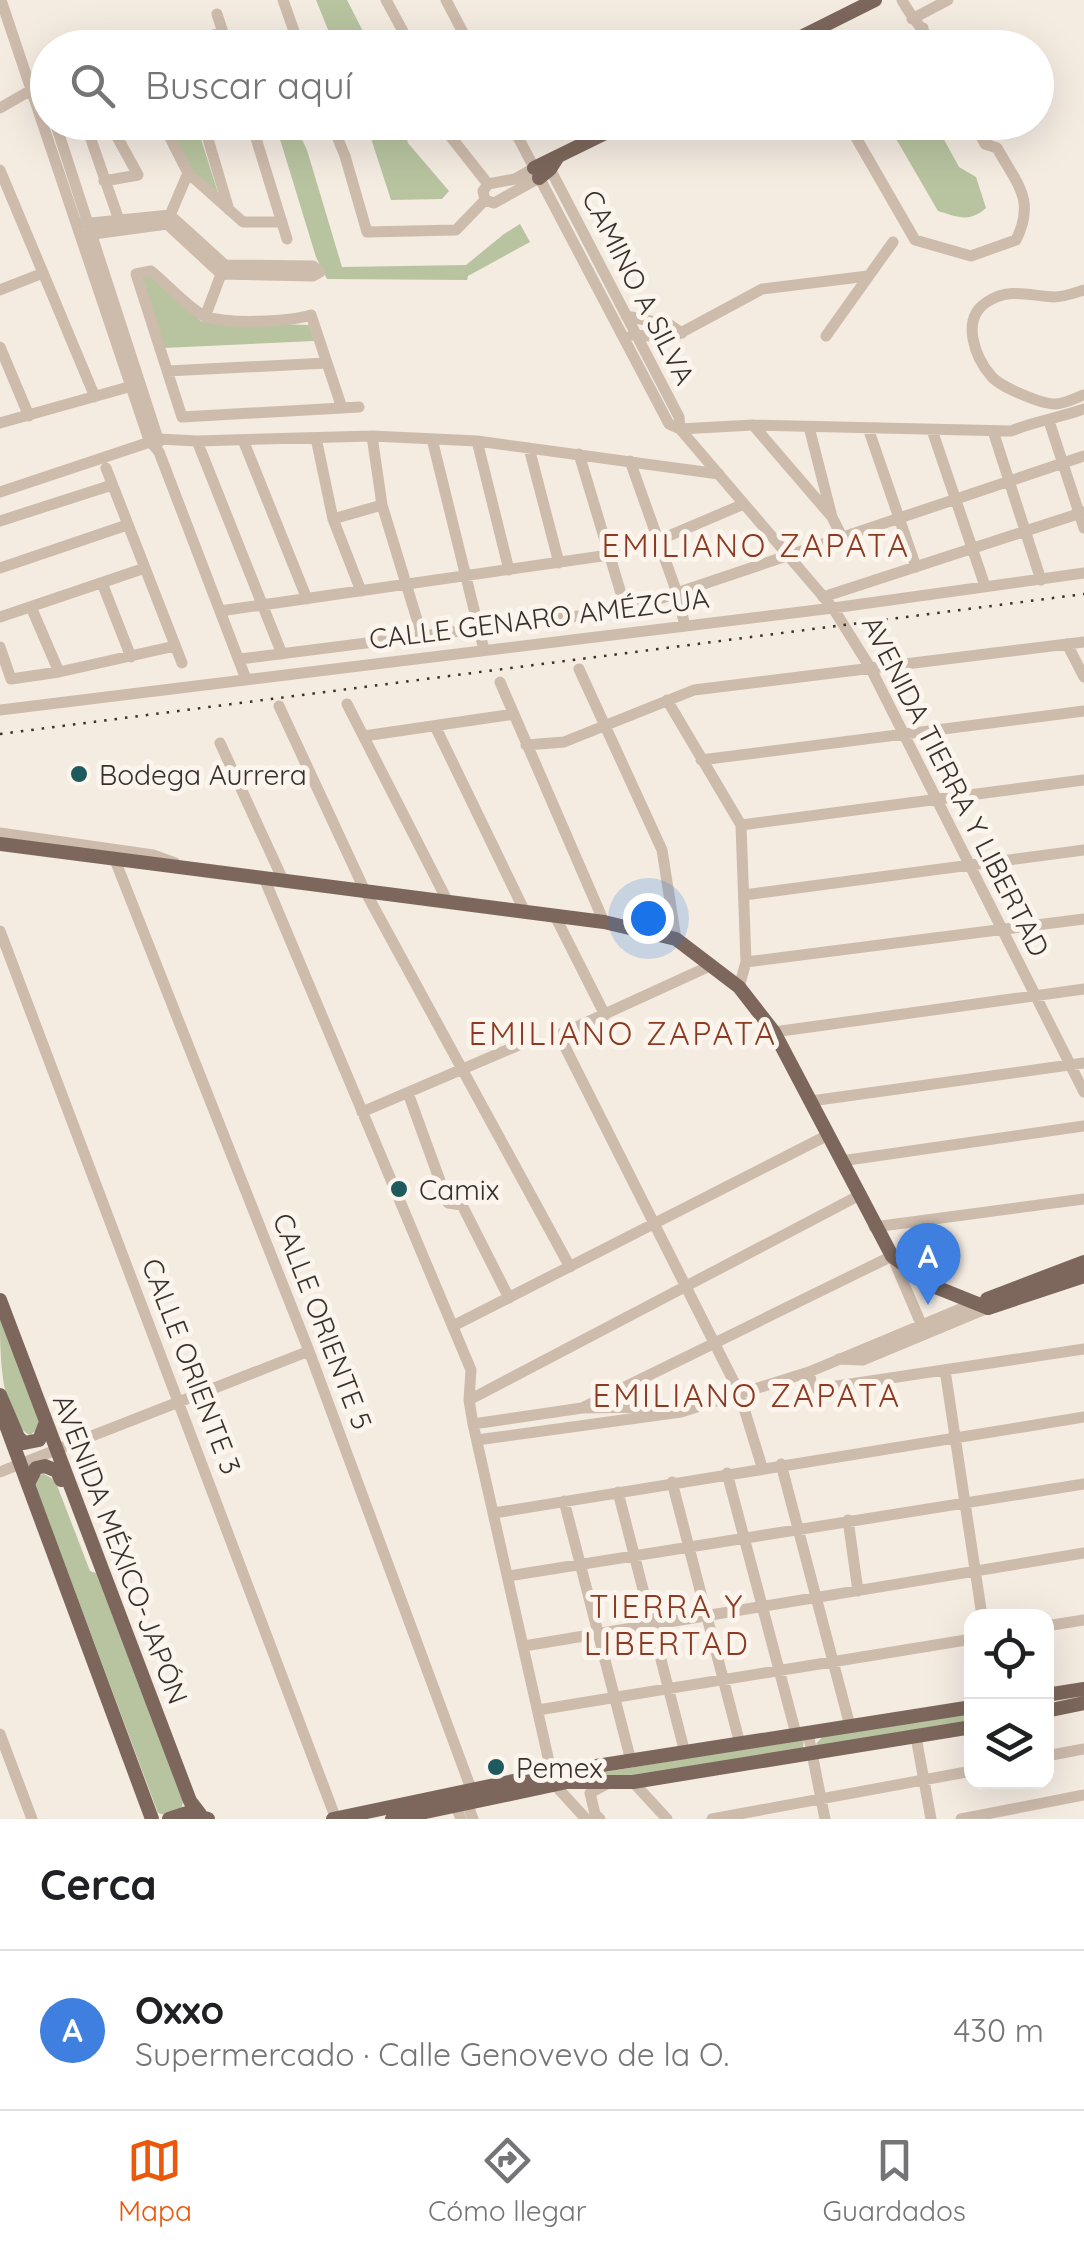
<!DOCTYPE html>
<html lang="es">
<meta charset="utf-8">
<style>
:root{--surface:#fff;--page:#f6f6f6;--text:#202124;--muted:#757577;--line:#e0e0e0;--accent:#ea580c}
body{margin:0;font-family:Quicksand,sans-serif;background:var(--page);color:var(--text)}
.controls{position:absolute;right:30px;bottom:30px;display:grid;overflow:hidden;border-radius:20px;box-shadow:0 10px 40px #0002}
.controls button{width:90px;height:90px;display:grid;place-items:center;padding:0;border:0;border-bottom:2px solid var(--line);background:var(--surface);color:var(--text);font:50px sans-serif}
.you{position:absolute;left:648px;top:918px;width:35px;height:35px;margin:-25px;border:8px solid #fff;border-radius:50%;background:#1a73e8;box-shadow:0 0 0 15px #1a73e833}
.badge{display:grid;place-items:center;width:65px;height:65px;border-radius:50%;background:var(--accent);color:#fff;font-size:32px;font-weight:700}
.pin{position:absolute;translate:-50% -82px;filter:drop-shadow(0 2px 5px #0008)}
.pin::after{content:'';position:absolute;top:52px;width:35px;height:30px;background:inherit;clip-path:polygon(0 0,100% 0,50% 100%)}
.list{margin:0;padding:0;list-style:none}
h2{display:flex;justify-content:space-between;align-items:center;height:130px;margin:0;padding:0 40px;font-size:42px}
h2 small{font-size:32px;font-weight:400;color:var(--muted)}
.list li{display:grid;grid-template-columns:65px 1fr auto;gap:30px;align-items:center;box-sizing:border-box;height:160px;padding:0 40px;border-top:2px solid var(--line)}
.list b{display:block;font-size:38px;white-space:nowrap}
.list p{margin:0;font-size:32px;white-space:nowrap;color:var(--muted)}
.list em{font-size:32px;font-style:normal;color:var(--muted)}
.icon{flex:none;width:55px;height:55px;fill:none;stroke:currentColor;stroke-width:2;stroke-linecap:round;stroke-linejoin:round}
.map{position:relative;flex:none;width:1084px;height:1819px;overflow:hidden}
.search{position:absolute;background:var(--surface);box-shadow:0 10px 40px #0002;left:30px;right:30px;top:30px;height:110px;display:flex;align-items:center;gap:25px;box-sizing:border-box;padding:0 35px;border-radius:55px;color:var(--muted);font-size:38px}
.sheet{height:290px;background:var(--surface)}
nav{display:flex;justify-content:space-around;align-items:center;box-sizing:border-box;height:140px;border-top:2px solid var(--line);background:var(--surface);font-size:28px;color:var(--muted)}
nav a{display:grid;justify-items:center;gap:5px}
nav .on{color:var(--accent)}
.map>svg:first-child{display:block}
.green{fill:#b8c4a0}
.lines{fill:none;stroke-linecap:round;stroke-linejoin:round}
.minor{stroke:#cdbbac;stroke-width:11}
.major{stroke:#7d675c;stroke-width:14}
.rail{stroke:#3b302b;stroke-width:2.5;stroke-dasharray:2.5 8;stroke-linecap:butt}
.poi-dot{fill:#1f5a5e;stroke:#fbf5ee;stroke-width:4}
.labels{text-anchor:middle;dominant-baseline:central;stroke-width:10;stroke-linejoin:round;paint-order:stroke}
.street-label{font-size:28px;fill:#3b302b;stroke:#fbf5ee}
.poi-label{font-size:28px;fill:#3b302b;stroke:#fbf5ee;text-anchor:start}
.quarter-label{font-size:32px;letter-spacing:2.5px;fill:#8c3b22;stroke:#fbf5ee}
</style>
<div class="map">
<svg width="1084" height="1819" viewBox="0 0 1084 1819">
<rect width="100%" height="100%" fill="#f4ebe1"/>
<path class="green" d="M316,0H347L371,47H335Z
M166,123H196L219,196L192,171Z
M275,123H294L307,150L342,267L466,265L504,234L520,224L530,242L468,276L467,280L327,279L316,257Z
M366,123H402L408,143L449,191L442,199L391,200Z
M890,123H935L959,167L976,177L986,208C969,223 958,217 938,211L888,125Z
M152,276L202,322L309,325L314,341L163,348L141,278Z
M0,1319L39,1421L37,1430L30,1435C0,1420 0,1349 0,1319Z
M44,1474L55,1480L90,1571L96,1573L183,1801L182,1807L165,1815L158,1813L35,1485L39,1475Z
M971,1711V1721L818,1747L816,1744L822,1737Z
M804,1738L803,1748L628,1779L583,1776Z"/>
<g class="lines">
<path class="minor" d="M1,0L149,440L159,452L246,679
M283,0L300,48
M386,0L412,48
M446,0L471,48
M902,0C911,18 924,29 935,48
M217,14L228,48
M912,19L948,0
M174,48L223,32
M908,48L923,28
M0,108L40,85
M55,122L159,442
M85,122L121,226
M162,122L188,173L243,222H282
M203,122L229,210
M251,122L287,239
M331,122L345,156L367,232L456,230L485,200L483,191L488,184
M439,122L488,184L515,179L534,168
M510,122L669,424L680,429L833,608L871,669L1084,1092
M847,122L915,240L971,256L1016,240C1036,200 1017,184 997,148L985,144L974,122
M548,165L679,417L680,429
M0,170L95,397
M104,181L138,175L109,122
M485,200L494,203L539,178
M168,220L188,173
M81,224L170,215L225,265L313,266L320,272
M86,235L167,224L221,274L313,276L320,272
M0,290L43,273
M1084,290C1074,293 1064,297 1054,297C1030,296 1010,287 987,302C960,319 975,358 992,377C1001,387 1041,404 1055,404C1065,404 1075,398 1084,395
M626,316L670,325L682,333
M205,317L223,269
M632,335L673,337L762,289L868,276
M826,336L893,242
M0,347L29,416
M167,371L327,363
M342,408L311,315C289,322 230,324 207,317C192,312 165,282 151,271L136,274L182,417L342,408L359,407
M1049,421L1084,528
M0,423L132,386
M753,425L832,517
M809,427L832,517L842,537
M868,428L916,567
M680,429L753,425L1011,431C1035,421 1059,418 1084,409
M932,430L985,586
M993,431L1041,580
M372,436L382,505L422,636
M316,438L333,519L361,591
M432,439L484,650
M243,440L307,599
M197,441L282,654
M477,441L509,570
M529,448L559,563
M579,454L626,610
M630,461L677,593L685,626
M106,468L182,663
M0,492L159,439L197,441L372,436L477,441L719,474
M333,519L382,505
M0,521L112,485
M0,568L127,525
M102,583L131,657
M823,597L1084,512
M31,607L59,672
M220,611L609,555L659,540L744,504
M0,617L145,568
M1067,644L1084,677
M0,647L11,679L59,672L175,646
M240,659L626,610L1084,456
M579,669L662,850L676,939
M500,682L604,922
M667,700L741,825L746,962L739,987
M347,704L448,902
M279,706L365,891L570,1267
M0,710L833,608L1084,573
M435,726L525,912
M364,736L514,714
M220,743L283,880
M526,745L564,742L694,690L1084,642
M701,760L1084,711
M741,825L1084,780
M0,833L153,855L175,863
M115,860L309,1351L473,1794
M264,878L471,1370L469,1400L473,1424L554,1784L586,1819
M744,895L1084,850
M555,916L605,1015
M0,931L336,1819
M746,962L1084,919
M712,965L559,1035L739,1392L762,1467
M774,1032L1084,989
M408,1093L448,1203L462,1205L509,1298
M811,1101L1084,1063
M362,1112L519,1045
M841,1161L1084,1126
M874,1227L1084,1199
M453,1326L828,1135
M839,1359L863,1360L988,1308
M945,1370L982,1616
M809,1372L812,1386L817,1389L1084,1349
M469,1400L858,1196
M582,1408L892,1256L925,1333
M473,1424L582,1408L693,1406
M477,1440L681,1412L809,1372L972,1304
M781,1464L850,1726
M0,1472L309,1351
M727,1473L796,1734
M672,1482L740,1744
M618,1492L685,1753
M564,1501L631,1761
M494,1513L1084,1417
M848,1520L858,1591
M508,1576L1084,1484
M1046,1626L1084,1620
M524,1646L1084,1553
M538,1710L972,1639
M808,1733L825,1819
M0,1734L32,1819
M916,1737L931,1819
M1046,1756L1084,1749
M633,1782L667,1819
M464,1795L473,1819
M453,1799L461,1819
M600,1819L595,1814L590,1793L607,1784
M712,1819L972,1771
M961,1819L1084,1795"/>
<path class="major" d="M779,48L875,0
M534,168L628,122
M539,178L550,169L557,158
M0,844L604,922L676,939L739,987L774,1032L892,1256L933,1286L988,1308L1084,1276
M987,1299L1084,1262
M0,1300L190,1801L200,1814
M0,1395L18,1437L24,1443L39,1440L46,1422
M0,1409L152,1819
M28,1484L36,1468L45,1466L57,1471L61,1480
M1046,1695L1084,1689
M1046,1711L1084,1703
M169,1819L187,1813L208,1819
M333,1819L552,1773L972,1707
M392,1819L567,1782H633L972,1727"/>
<path class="rail" d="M0,734L1084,594"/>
</g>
<g class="poi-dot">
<circle cx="79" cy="774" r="10"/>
<circle cx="399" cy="1189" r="10"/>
<circle cx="496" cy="1767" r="10"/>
</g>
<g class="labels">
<g class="street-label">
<text transform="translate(639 287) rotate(63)">CAMINO A SILVA</text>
<text transform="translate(539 618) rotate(-7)">CALLE GENARO AMÉZCUA</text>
<text transform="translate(956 786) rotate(63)">AVENIDA TIERRA Y LIBERTAD</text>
<text transform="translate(323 1321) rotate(69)">CALLE ORIENTE 5</text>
<text transform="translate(192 1366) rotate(69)">CALLE ORIENTE 3</text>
<text transform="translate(121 1549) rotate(69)">AVENIDA MÉXICO-JAPÓN</text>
</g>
<g class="poi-label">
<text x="99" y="774">Bodega Aurrera</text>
<text x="419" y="1189">Camix</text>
<text x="516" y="1767">Pemex</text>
</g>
<g class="quarter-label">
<text x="756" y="545">EMILIANO ZAPATA</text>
<text x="623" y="1033">EMILIANO ZAPATA</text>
<text x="747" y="1395">EMILIANO ZAPATA</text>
<text x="667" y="1606">TIERRA Y<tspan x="667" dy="37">LIBERTAD</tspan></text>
</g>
</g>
</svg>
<div class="controls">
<button><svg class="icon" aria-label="locate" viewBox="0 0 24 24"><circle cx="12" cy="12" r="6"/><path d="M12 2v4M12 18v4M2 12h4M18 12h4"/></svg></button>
<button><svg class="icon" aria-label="layers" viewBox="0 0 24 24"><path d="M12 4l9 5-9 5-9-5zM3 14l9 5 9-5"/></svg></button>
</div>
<div class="you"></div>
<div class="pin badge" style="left:928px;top:1305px;background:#3f7fe0">A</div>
<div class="search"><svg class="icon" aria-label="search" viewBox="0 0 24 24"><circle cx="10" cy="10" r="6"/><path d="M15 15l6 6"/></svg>Buscar aquí</div>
</div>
<section class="sheet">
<h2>Cerca<small></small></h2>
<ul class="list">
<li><span class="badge" style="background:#3f7fe0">A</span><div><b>Oxxo</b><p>Supermercado · Calle Genovevo de la O.</p></div><em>430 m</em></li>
</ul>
</section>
<nav>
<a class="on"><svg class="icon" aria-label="map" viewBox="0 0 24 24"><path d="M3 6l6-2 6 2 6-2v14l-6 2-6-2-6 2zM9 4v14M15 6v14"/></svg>Mapa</a>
<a><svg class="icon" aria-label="directions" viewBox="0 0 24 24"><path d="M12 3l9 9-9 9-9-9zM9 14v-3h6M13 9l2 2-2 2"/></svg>Cómo llegar</a>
<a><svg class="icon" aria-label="saved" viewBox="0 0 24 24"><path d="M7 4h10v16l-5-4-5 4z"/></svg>Guardados</a>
</nav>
